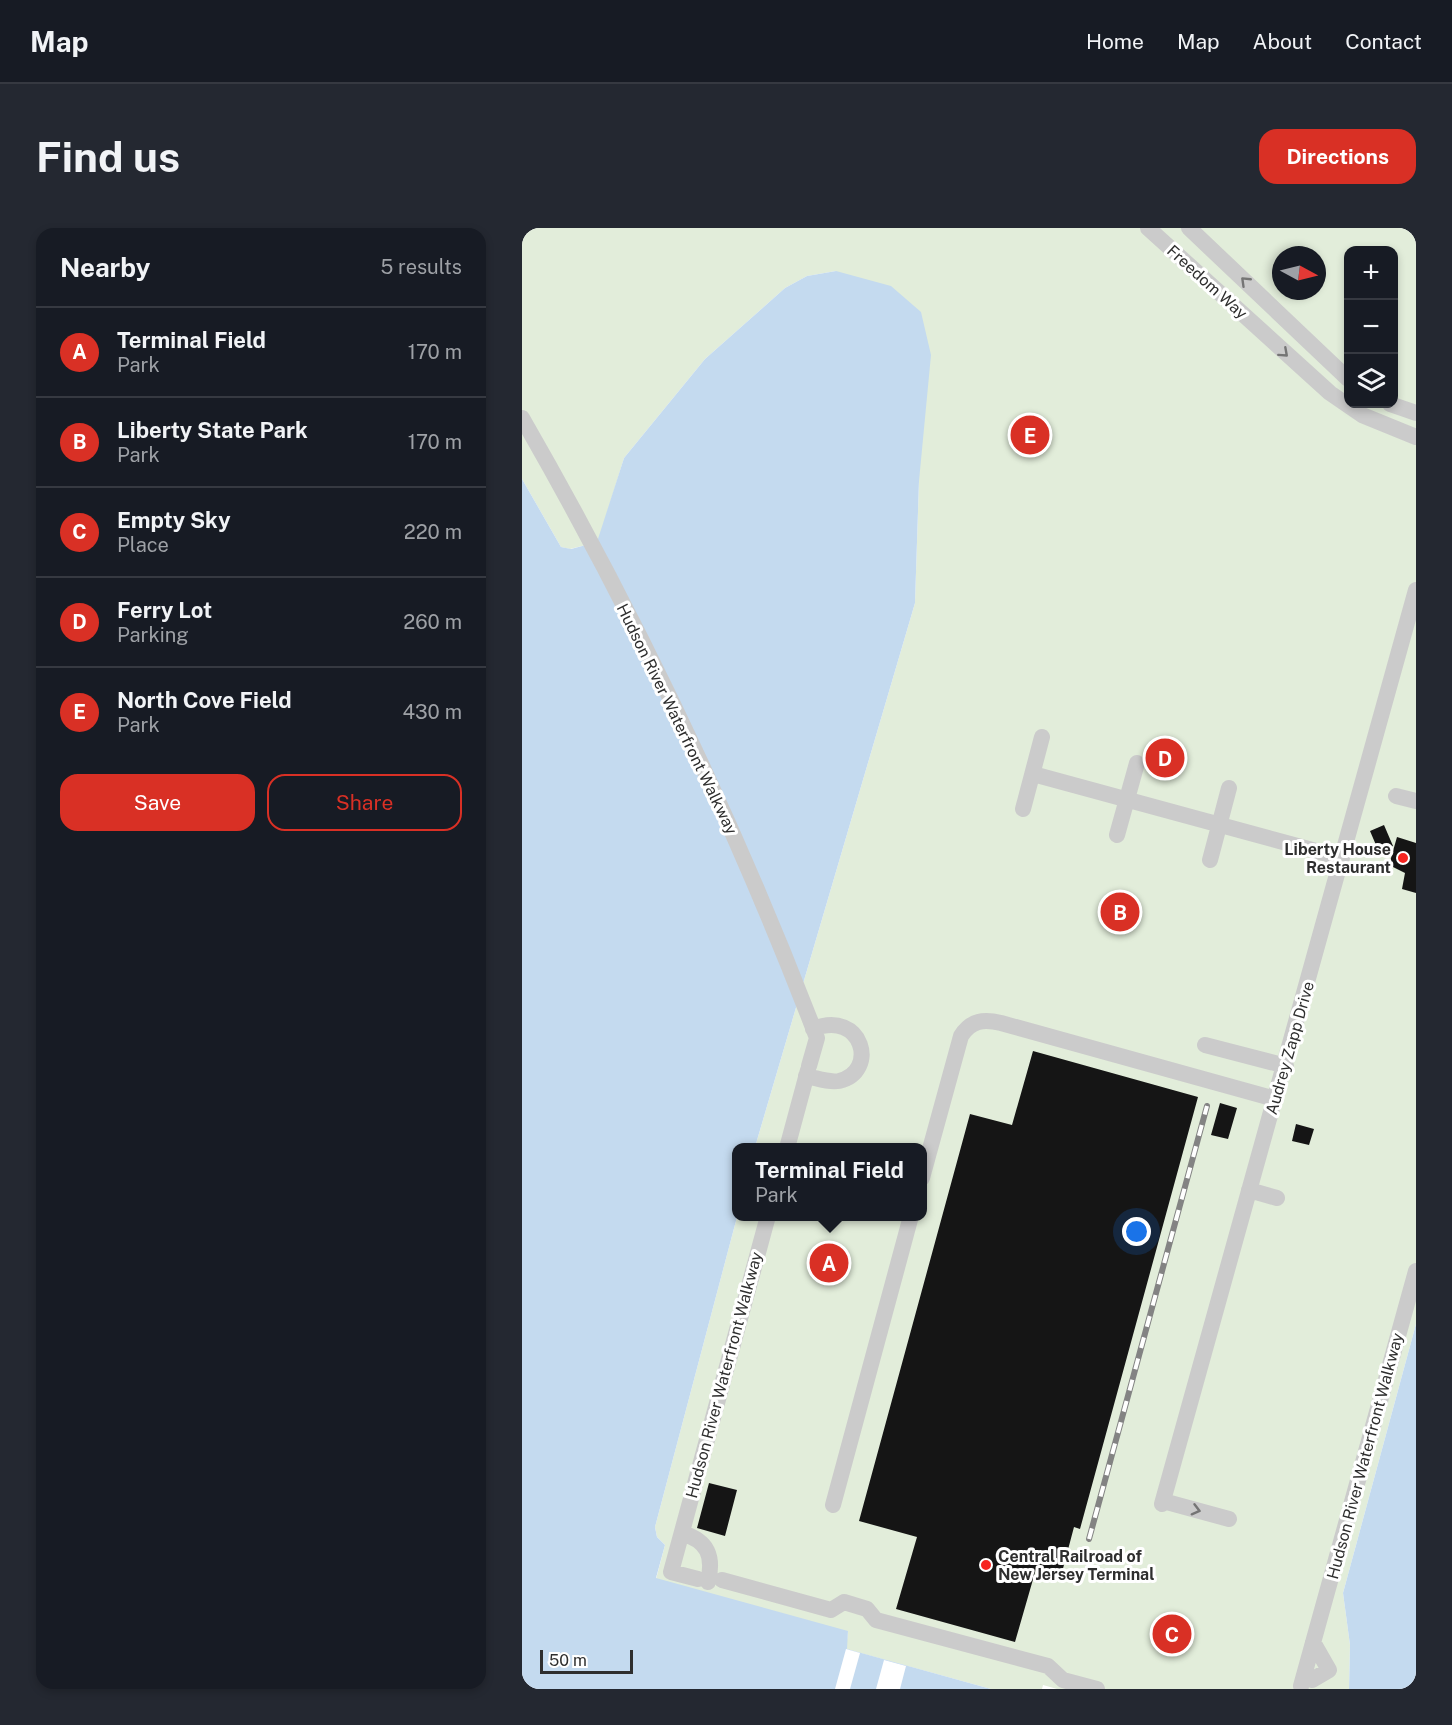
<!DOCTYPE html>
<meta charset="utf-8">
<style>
:root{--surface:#171b24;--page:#242831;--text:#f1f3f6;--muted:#9ea1a6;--line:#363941;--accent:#d93025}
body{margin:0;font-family:"Public Sans",sans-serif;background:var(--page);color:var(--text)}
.controls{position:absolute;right:18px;top:18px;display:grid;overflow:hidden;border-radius:12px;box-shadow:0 3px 9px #0003}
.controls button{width:54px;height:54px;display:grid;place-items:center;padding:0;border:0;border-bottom:2px solid var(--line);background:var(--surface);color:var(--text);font:30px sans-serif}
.compass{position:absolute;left:750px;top:18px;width:54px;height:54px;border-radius:50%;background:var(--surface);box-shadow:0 3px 9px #0003;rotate:97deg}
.scale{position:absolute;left:18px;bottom:15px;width:93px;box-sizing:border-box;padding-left:6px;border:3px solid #2e2e2e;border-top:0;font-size:16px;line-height:21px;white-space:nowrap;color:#2e2e2e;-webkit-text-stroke:4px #fff;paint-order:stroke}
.you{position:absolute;left:615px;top:1004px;width:21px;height:21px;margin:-15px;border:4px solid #fff;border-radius:50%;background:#1a73e8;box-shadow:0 0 0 9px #1a73e833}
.badge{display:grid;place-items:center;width:39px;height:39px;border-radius:50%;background:var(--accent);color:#fff;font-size:20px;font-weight:700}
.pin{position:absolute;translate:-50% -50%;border:3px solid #fff;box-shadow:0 2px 6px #0006}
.popup{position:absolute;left:210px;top:915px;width:195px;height:78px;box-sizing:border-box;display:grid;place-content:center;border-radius:12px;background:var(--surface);filter:drop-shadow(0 2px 4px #0005);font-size:20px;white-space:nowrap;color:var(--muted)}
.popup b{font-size:22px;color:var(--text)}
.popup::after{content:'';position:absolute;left:50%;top:100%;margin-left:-12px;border:12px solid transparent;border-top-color:var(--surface)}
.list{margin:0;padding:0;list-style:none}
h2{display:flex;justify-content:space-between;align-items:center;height:78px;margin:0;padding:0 24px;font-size:26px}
h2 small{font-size:20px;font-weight:400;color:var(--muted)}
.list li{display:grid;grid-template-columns:39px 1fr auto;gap:18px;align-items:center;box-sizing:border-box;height:90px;padding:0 24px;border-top:2px solid var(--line)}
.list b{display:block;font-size:22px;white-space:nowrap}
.list p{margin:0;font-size:20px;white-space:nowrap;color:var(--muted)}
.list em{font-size:20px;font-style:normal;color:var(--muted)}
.actions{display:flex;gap:12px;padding:18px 24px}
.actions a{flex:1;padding:14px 0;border:2px solid var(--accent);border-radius:18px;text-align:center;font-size:21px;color:var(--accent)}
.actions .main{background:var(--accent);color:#fff}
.icon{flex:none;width:33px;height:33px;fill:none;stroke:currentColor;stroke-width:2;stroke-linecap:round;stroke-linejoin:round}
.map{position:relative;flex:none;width:894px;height:1461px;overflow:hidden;border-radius:18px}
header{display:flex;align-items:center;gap:36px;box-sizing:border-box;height:84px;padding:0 30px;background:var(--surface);border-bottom:2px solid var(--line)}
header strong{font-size:28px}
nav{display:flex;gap:33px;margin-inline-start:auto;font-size:21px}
.intro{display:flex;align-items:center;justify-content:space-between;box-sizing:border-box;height:144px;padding:0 36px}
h1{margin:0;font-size:42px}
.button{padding:15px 27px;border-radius:18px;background:var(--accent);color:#fff;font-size:21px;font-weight:700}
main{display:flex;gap:36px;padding:0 36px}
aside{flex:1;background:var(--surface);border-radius:18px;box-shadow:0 3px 9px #0003}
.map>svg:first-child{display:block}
.green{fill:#e2edda;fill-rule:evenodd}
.water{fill:#c4daef}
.pier{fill:#fff}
.building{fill:#151515}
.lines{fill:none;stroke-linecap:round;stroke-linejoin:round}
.minor{stroke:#cbcbcb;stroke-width:16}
.rail-casing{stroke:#838383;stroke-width:6}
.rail{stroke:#fff;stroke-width:4;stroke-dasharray:11;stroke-linecap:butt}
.oneway{stroke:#757575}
.poi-dot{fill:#f62420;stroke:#fff;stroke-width:2}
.labels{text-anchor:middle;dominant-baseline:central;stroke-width:6;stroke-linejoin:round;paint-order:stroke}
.street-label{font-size:16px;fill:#2e2e2e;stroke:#fff}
.poi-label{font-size:16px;font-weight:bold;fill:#2e2e2e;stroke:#fff;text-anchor:end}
</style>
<header>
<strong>Map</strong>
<nav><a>Home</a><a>Map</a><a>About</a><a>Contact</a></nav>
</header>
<div class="intro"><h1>Find us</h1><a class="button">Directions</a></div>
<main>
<aside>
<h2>Nearby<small>5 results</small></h2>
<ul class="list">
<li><span class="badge">A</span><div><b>Terminal Field</b><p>Park</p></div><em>170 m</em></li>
<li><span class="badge">B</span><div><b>Liberty State Park</b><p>Park</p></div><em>170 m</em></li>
<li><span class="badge">C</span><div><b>Empty Sky</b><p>Place</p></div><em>220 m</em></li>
<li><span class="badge">D</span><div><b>Ferry Lot</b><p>Parking</p></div><em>260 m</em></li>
<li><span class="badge">E</span><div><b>North Cove Field</b><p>Park</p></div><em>430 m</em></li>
</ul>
<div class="actions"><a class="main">Save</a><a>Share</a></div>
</aside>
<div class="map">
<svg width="894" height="1461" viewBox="0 0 894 1461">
<rect width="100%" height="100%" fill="#fff"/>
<path class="green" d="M0,0H894V1096L821,1365L828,1417L827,1461H535L521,1457L520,1461H469L324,1421L326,1404L134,1351L143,1317L135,1309L133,1299L215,989L400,988V920L233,919L393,375L397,253L314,43L285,48L263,60L183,131L102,230L76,314L48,321L39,319L0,251ZM826,22H872V176H826ZM759,27H795V63H759Z"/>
<path class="water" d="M314,43L369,58L399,84L409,127L397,253L393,375L233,919L214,920L215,989L133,1299L135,1309L143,1317L134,1350L326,1403L325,1421L469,1461H0V251L39,319L49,321L75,314L102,230L183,131L263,60L285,48Z
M894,1096V1461H827L828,1417L821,1365Z"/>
<path class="pier" d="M324,1421L338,1425L328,1461H313Z
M362,1432L384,1438L378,1461H354Z"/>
<path class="building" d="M862,597L871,618L857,624L848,603Z
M875,609L894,615V665L880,661L883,645L867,637Z
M511,823L676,869L558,1301L552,1299L539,1348L514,1341L493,1414L374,1381L395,1309L337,1293L448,886L490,897Z
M698,875L715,880L706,911L689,907Z
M774,896L792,901L787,917L770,913Z
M187,1255L215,1262L203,1308L175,1300Z"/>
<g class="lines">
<path class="minor" d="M626,0L808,165L840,187L894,209
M667,0L826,151
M868,176L894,185
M0,190C114,388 213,596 295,810L287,838
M511,546L820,630
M874,568L894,573
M501,581L520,509
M595,607L615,535
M688,632L707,560
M683,817L764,838
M284,848C295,850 306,855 317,853C357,844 341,781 291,801
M265,920L286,842
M400,950L439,808C449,792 462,791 479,795L753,871
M727,962L755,970
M641,1273L707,1291
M640,1276L894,362
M311,1277L389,988
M160,1305C186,1313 192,1328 186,1354
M176,1351L149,1344L246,988
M200,1352L309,1382L322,1374L345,1381L354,1392L526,1438L541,1452L575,1461
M790,1452L807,1442L791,1414
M779,1458L894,1043"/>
<g class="rail-casing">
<path id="rail" d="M567,1311L685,878"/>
</g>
<use href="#rail" class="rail"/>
</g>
<defs><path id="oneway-chevron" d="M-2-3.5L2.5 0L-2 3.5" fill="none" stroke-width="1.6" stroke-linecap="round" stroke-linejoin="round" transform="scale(1.5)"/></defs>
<g class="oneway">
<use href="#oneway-chevron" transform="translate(723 53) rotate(-136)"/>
<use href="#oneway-chevron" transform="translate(762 125) rotate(42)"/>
<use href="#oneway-chevron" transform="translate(674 1282) rotate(15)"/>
</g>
<g class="poi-dot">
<circle cx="881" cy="630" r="6"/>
<circle cx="464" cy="1337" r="6"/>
</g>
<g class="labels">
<g class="street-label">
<text transform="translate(685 54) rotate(42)">Freedom Way</text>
<text transform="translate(155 491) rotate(64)">Hudson River Waterfront Walkway</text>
<text transform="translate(768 820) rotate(-74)">Audrey Zapp Drive</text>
<text transform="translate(202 1147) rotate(-75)">Hudson River Waterfront Walkway</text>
<text transform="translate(843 1228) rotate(-75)">Hudson River Waterfront Walkway</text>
</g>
<g class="poi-label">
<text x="869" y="621">Liberty House<tspan x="869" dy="18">Restaurant</tspan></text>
<text x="476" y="1328" text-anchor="start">Central Railroad of<tspan x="476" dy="18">New Jersey Terminal</tspan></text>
</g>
</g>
</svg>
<div class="controls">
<button>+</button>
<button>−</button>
<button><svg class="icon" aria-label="layers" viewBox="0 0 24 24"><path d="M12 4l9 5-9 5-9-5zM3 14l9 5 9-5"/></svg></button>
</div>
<svg class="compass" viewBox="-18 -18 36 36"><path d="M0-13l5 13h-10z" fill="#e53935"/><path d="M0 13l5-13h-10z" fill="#9ea1a6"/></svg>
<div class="scale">50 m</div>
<div class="you"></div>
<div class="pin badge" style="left:307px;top:1035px">A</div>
<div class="popup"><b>Terminal Field</b>Park</div>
<div class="pin badge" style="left:598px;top:684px">B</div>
<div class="pin badge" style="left:650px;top:1406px">C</div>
<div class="pin badge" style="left:643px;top:530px">D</div>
<div class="pin badge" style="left:508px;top:207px">E</div>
</div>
</main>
